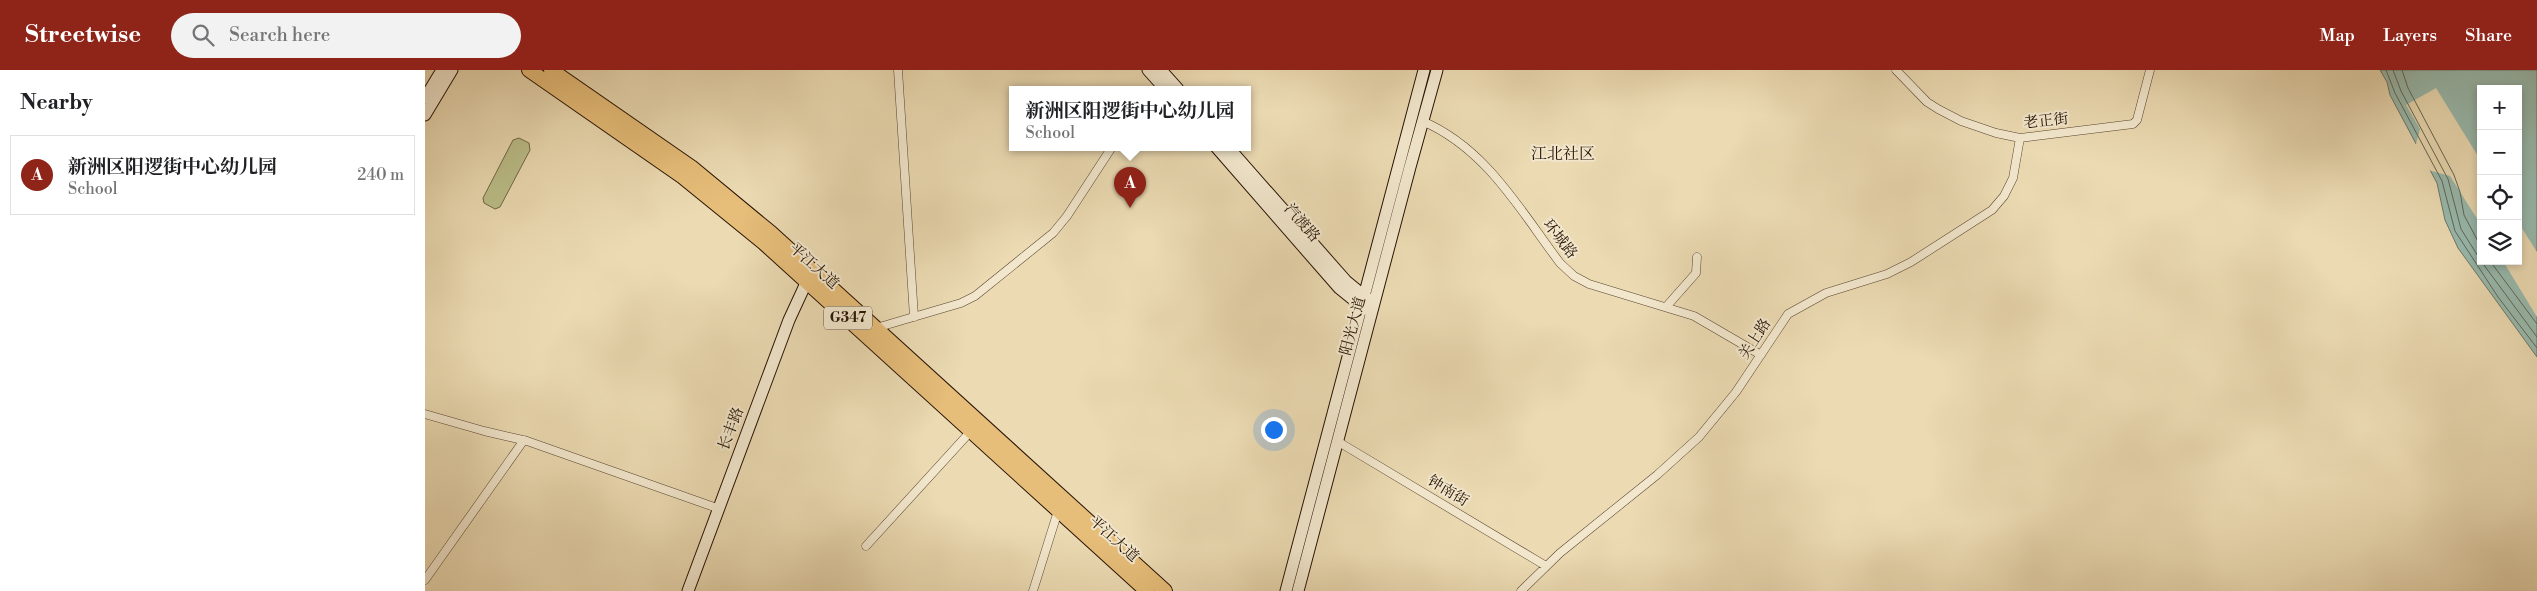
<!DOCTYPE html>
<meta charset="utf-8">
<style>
:root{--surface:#fff;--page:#f2f2f2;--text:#202124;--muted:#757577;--line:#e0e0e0;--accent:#8f2418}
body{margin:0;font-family:"Libre Bodoni","Noto Serif SC",serif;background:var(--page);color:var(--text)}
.controls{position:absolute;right:15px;top:15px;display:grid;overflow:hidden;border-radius:0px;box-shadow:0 2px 8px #0003}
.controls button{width:45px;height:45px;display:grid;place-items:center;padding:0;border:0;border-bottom:1px solid var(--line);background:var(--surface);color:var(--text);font:25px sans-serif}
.you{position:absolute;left:848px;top:359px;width:18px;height:18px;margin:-12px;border:4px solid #fff;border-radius:50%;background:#1a73e8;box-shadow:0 0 0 8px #1a73e833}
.badge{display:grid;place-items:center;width:32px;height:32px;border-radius:50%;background:var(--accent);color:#fff;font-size:16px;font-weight:700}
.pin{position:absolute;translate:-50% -41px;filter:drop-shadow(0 1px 2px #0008)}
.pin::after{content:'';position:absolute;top:26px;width:18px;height:15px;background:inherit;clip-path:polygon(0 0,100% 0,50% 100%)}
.popup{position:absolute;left:584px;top:16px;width:242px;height:65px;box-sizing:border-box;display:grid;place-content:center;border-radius:0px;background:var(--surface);filter:drop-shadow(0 1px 4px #0005);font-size:16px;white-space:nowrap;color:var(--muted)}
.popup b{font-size:19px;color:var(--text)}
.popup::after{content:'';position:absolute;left:50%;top:100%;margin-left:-10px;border:10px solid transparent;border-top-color:var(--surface)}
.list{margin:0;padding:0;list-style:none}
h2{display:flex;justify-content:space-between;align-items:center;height:65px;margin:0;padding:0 20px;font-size:21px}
h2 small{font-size:16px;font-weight:400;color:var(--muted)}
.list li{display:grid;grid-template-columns:32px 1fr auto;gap:15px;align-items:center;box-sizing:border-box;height:80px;margin:0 10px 10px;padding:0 10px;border:1px solid var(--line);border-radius:0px}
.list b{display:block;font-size:19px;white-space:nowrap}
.list p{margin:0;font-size:16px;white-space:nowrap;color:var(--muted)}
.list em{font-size:16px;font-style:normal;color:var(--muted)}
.icon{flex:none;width:28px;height:28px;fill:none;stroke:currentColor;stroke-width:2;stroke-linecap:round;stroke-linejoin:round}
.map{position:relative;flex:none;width:2112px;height:521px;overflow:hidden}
header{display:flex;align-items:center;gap:30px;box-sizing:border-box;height:70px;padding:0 25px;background:var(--accent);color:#fff}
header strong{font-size:24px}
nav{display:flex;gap:28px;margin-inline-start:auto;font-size:18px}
.search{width:350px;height:45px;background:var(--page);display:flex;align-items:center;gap:12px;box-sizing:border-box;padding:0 18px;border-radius:28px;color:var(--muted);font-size:19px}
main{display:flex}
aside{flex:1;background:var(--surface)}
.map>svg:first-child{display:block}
.green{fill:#bbbe89;stroke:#706846}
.water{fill:#98baae;stroke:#6a776a;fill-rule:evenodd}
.pier{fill:#ebdab2}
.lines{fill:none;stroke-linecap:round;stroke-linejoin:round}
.shore{stroke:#5f6658;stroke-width:1}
.street-casing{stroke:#57442f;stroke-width:9}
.secondary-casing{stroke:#261203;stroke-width:13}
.highway-casing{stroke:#261203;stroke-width:16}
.street{stroke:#f2e7cd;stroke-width:8}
.secondary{stroke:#f2e7cd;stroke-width:11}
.highway{stroke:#e6bd79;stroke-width:14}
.labels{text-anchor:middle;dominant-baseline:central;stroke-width:4;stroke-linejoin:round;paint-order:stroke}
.shield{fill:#f2e7cd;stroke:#635240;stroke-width:1}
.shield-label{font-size:14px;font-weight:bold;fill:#261203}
.street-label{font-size:15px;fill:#261203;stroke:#f2e7cd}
.neighbourhood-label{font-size:16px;fill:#261203;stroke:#f2e7cd}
</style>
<header>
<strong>Streetwise</strong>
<div class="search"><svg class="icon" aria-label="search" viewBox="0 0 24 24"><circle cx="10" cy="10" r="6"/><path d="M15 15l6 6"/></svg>Search here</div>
<nav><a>Map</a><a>Layers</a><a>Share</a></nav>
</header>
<main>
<aside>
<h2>Nearby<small></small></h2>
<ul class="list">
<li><span class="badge">A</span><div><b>新洲区阳逻街中心幼儿园</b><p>School</p></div><em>240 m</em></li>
</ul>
</aside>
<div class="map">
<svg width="2112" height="521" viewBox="0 0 2112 521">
<rect width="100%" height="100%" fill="#ebdab2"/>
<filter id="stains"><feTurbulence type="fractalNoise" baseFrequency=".004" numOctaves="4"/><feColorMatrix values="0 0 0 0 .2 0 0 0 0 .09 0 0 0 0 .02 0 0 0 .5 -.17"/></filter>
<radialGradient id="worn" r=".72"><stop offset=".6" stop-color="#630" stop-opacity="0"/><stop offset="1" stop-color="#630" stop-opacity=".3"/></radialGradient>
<path class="green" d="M94,68L104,73L105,80L75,137L70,139L59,133L58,128L88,70Z"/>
<path class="water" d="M1955,0H2112V287L2033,178L2020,150L2012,113L1965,25L1962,12ZM2056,19H2093V191H2056Z"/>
<path class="pier" d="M2011,18L2056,91V155L2025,106L2003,100L1990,78L1995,59L1981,35Z
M2093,152L2112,182V247L2078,191H2093Z"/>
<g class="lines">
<path class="shore" d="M1961,0L1970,23L2017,111L2030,161L2073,227L2112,278
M1968,0L1976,21L2023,109L2036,159L2056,191
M1977,0L1983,18L2029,105L2035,122L2039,145L2056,177
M2056,191L2112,267
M2065,191L2112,254"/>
<g class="street-casing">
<path id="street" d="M473,0L489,247
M1471,0L1502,32L1513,39L1536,51L1571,63L1595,68L1708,54L1712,50L1725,0
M997,51C1061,78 1095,140 1135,193L1149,206L1164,214L1269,246L1336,285
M1241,237L1271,203L1272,187
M451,258L536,233L550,226L628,163L642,146L687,77
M0,344L59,361L102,371L292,438
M912,371L1121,496
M441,476L546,361
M0,510L99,370
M608,521L633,441
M1096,521L1135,483L1232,405L1274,367L1311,322L1363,244L1401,223L1462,204L1486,192L1567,140L1579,126L1588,108L1595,68"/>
</g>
<g class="secondary-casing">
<path id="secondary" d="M723,0L740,19
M736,0L753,19
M0,28L17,0
M0,45L27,0
M791,77L914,218L940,239
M803,77L921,211L944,230
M263,521L364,250L382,211
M861,521L999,0
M873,521L985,97L1012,0"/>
</g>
<g class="highway-casing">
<path id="highway" d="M104,0L258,107L338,172L722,521
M126,0L266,97L346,163L740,521"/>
</g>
<use href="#street" class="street"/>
<use href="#secondary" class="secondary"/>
<use href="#highway" class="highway"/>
</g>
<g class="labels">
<rect class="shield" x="399" y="236.5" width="48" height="23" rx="4"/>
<g class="shield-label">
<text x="423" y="248">G347</text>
</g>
<g class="street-label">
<text transform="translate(1621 51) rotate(-6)">老正街</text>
<text transform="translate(877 153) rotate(49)">汽渡路</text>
<text transform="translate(1135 169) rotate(52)">环城路</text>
<text transform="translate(389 196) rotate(42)">平江大道</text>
<text transform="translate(928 256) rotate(-75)">阳光大道</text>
<text transform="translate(1330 269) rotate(-57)">关上路</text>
<text transform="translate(306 359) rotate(-69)">长丰路</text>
<text transform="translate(1023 421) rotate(31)">钟南街</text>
<text transform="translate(689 469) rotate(42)">平江大道</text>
</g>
<g class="neighbourhood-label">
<text x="1138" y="84">江北社区</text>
</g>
</g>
<rect width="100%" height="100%" filter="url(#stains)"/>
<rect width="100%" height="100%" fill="url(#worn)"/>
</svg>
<div class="controls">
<button>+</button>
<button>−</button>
<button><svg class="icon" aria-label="locate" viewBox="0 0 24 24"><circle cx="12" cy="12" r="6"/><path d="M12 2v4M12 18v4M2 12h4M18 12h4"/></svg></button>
<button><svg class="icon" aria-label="layers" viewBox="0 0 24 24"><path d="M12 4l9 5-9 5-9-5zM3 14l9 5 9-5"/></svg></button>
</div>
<div class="you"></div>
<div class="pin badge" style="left:705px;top:138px">A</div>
<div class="popup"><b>新洲区阳逻街中心幼儿园</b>School</div>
</div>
</main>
